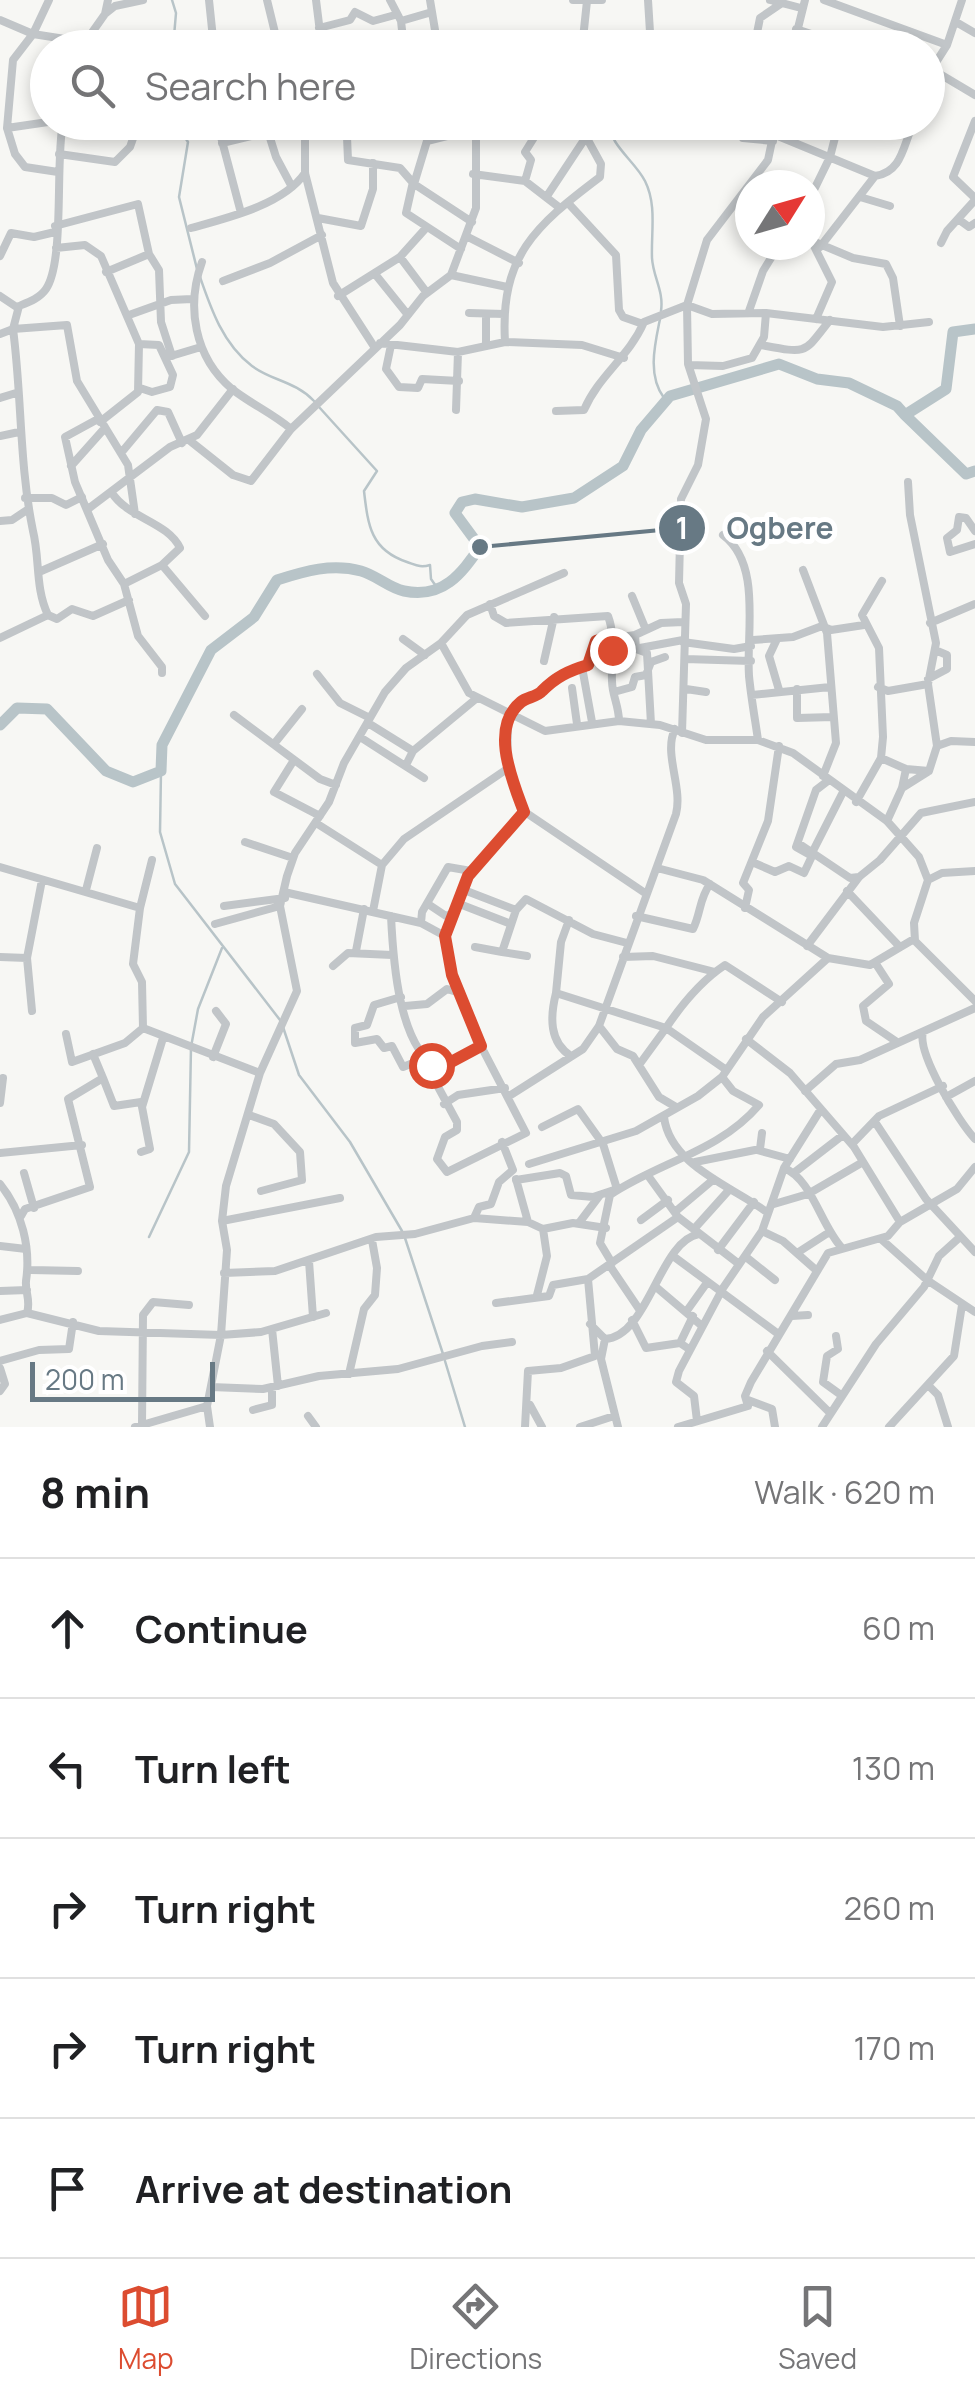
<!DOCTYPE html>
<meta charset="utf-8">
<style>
:root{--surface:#fff;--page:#f6f6f6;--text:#202124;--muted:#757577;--line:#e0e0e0;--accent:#dc4c30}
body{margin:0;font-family:Manrope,sans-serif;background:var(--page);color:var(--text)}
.compass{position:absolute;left:735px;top:170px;width:90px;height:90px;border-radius:50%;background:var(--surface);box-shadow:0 5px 15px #0003;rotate:53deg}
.scale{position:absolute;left:30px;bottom:25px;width:185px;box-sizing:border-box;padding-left:10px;border:5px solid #677984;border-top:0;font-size:28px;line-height:35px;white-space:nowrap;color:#677984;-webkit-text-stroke:8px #fff;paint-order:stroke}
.stop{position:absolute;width:30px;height:30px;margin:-22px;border:8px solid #dc4c30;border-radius:50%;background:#fff}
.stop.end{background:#dc4c30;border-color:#fff;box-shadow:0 2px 10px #0008}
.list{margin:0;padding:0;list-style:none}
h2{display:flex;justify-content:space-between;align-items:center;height:130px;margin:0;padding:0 40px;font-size:42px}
h2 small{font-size:32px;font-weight:400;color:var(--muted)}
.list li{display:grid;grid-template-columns:65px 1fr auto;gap:30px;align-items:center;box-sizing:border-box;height:140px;padding:0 40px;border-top:2px solid var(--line)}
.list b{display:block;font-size:38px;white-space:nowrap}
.list em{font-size:32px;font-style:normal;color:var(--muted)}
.icon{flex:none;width:55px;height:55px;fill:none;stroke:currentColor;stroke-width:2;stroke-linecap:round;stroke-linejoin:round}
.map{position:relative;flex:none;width:975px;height:1427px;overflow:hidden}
.search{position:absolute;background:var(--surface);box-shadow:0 5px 15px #0003;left:30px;right:30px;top:30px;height:110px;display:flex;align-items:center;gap:25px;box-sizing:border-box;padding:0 35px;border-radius:55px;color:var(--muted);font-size:38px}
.sheet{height:830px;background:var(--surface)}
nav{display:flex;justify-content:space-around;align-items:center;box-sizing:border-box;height:140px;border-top:2px solid var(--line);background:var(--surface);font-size:28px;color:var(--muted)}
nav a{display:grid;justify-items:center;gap:5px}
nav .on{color:var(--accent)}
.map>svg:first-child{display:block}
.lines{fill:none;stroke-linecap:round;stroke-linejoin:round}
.stream{stroke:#b8c4c8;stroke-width:2.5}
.river{stroke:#b8c4c8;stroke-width:11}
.minor{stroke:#c1c5c8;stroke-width:8}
.route{stroke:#dc4c30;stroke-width:12}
.leader{fill:none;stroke:#677984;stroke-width:4}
.callout-dot{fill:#677984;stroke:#fff;stroke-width:4}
.mark-label{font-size:30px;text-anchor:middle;font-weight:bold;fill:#fff}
.callout-label{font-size:30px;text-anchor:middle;font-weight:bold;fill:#677984;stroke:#fff;stroke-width:10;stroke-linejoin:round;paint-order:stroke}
</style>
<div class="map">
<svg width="975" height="1427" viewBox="0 0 975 1427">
<rect width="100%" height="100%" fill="#f7f7f4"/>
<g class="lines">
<path class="stream" d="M172,0L176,13L173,48
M609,122C609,145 635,161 645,181C657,205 651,232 652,258C653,277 664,291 661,311
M176,124L188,142L179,197L197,269
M200,277C211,309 223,344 252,366C272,381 295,381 314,401
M660,319C655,344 647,375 664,398L670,396
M319,407L377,471L364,491C368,526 371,550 407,562C416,565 420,568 430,565L431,579L438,589
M161,771L160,832L175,884L280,1020
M283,1027L299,1075L350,1142L402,1231
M149,1237L189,1152L191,1047L198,1009L222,948
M405,1238L443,1354
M445,1361L465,1427"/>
<path class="river" d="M905,415L966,474L975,471
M0,725L17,708L47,709L106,771L133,782L161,771L162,745L211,650L254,617L277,580C305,571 332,563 361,571C376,575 389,588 404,591C443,599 461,574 480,547L455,513L462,502L475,499L522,507L574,498L623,466L641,430L670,396L779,364L817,379L849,383L897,406L905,415L946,389L953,332L975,329"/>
<path class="minor" d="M209,0L214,48
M267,0L278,45
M316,0L322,48
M390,0L401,21L404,48
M430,0L438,48
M573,0H602
M648,0L651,48
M770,0L801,8
M824,0L947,45
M105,14L115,6L143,0
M0,20L33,34L84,42
M401,21L432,12
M956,22L975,33
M319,28L350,20L355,12L373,21L395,15
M796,29L854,48
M81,48L105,14L108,0
M265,48L320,36
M582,48L587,1
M754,48L760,18L782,3
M793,48L805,0
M928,67L975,95
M933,67L947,45L962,0
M928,92L937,69
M975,121L953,177L975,198
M48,122L7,128L15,154L25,167L58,172
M63,122C55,162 65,261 46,289C40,298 29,302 19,306L13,329C22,397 19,463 33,531C40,559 35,588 48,615L57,619L72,609L93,616L129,600
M69,122L89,130L109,122
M217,122L241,213
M265,122L276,157L292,187
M334,122L347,137L348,160L400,168L414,184L472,222
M744,122L743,138L773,141
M305,123V173L333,283L375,348
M682,124L683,122
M7,128L13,60L33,34L49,0
M104,128L136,130
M773,134L875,176C903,172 903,144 914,122
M427,141L459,133L520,130L537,122
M222,143L311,122
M59,154L115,162L130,147L136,130L171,129L173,122
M473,174L525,181L560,208
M525,181L531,160L525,152L535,136L534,125
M413,182L406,213L461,249
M414,184L427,141L425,122
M547,196L584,140
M860,197L890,206
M810,198L830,157L839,122
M568,203L616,255L619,310L623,317L643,324
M318,218L361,226L373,189V163
M958,219L969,227L975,223
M55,226L138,204L149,254L159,270L161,322L172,356
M191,228C227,218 283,205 305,173
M466,236L519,263
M810,240L853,258L886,264L893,278L900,326
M941,243L947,231L975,200
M813,244L832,282L816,319
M820,247L875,176
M56,248L85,245L101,256L139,344L138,392L100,422
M0,256L11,233L34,237L55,232
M400,257L427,293
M202,262C186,306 194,357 232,389C251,404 272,413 291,429
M106,272L149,254
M375,274L408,315
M451,275L507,287
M223,281L270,263L322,235
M0,296L18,308
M338,296L400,257L426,228
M749,311L763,271L779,245
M469,313L504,314
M129,315L171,300L192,299
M486,316V346
M0,334L13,329L67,325L77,381L128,465L135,514
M505,342C500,256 535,226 600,177L601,164L578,122
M380,343L458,352L505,342L582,345L624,358
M139,344L159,345L173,375L170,387L152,392L140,388
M391,345L386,369L399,387L418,388L422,379L459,381
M761,345C809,354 803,354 830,320
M171,356L201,347
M689,365L723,366L752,358L764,337L766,313
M0,398L16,393
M456,410L458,352
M556,411L584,410C599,375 629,357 644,322L687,305L712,314L766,313L883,327L929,322
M98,419L65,437L75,482L108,560L124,584L138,636L162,667V673
M0,436L19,432
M189,440L233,475L251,481L291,429L400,325L423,296L451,275L476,208V122
M121,453L157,410L168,412L182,443
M71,466L104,429
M112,493C128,518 168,522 180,548L162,565L124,584
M25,498H52L66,505L82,497
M88,509L170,447L197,435L233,389
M0,521L12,520L27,510
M975,531L966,518L959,517L957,530L947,538L950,552L975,544
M723,535C762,564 746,632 749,676C751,697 755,719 758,740
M162,565L205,616
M803,570L827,633L836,743L823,776
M39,572L103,544
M632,596L646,630
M490,604L494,616L506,623L608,616C616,637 611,660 612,681C612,695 619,706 619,721
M930,623L975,604
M635,635L636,649L647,653L651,724
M0,638L48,615
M403,639L425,655
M777,639L769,656L779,690
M753,640L793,637L822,626L831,630L864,625
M683,642L734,649L751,646
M441,643L467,615L564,573
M640,648L683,640
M685,659L751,661
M544,661L554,617
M582,667L592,722
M317,674L340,703L370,718
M928,679L947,669V655L935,650
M878,687L888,691L928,684
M572,688L577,724
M686,689L706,692
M797,689V718L833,717
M614,692L632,687L635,677L646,675L651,662L665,657
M752,695L830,687
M234,715L320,779L336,785
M368,723L413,751
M682,733L686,604L679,583L681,499L698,465L706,419L688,364L687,305L707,240L768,160L776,122
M360,737L424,778
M274,744L302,709
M937,746L951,741L975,742
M881,758L906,769L929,771
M294,760L274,792L320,816
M407,763L413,751L477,698
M902,788L929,771L937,746L928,684L936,643L910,515L908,482
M856,802L881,758L883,737L879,648L862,615L882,581
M887,821L902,788L906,769
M316,823L382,865
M245,842L293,858
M798,843L850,878L859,877
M814,849L843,792
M752,862L775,872L789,866L804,873L812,856L796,847L816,790L829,780
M0,867L140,908
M657,868L703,880L828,958L870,965L914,939
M928,880L942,873L975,871
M86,890L97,848
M464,890L516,910
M847,891L899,946
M284,892L421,923L445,936
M645,893L525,812L507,769L508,722L521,702L542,691L554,678L588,665L596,641L635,635L661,623L683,622
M457,903L511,924
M428,904L446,916L451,914
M224,906L285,898
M745,908L749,890L743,883L768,821L779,746
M373,911L382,865L404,839L507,769
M391,916C393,958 398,1047 439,1069L481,1046
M636,916L693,929C701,913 699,899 710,884
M569,920L561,942L556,993L666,1028L639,1065
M421,923L422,912L448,867L471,871
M215,924L280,906
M807,946L859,877L880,860L921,813L975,802
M475,947L502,952L516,910L526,899L593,934L627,943
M356,951L364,909
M502,952L527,956
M0,957L27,958
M623,957L653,956L715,972
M876,964L889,984L863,1006L866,1021L897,1042
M333,966L348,953L392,955
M556,993C550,1017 549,1042 571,1056
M401,997L374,1005L367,1025L355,1028V1043L377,1039L384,1048L392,1046L403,1067L423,1059L457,1122V1130L445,1137L437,1159L447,1172L526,1133L481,1046L452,975L445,936L471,871L525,812
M405,1006L427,1004L447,989L460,993
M32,1011L27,958L42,880
M599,1026L617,1049L633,1056L659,1097L676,1107
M143,1028L142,982L133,964L140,908L152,860
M143,1028L260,1073
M923,1032C917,1053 958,1121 975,1139
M66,1034L72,1062L125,1043L143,1028
M746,1039L790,1073L854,1147L900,1222
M213,1057L226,1024L216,1011
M725,1069L666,1028C682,1004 701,981 725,965L782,1002
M103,1078L114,1106L141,1102
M805,1091L836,1064L860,1060L975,1008
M509,1096L583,1049L599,1026L676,814C683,787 663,753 675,729
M946,1097L975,1081
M0,1103L3,1078
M444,1104L458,1095L505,1088
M249,1115L274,1124L300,1152L302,1180L261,1191
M664,1117C670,1166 734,1187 768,1213
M875,1122L926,1199L975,1252
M542,1127L578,1109L603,1144L617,1189
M852,1144L879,1116L943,1086
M757,1150L790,1159
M141,1152L150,1149L142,1107L163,1038
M0,1153L82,1145
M695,1162L760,1149L762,1133
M529,1164L636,1131L698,1096L722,1077L763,1017L828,958
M784,1168C812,1179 821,1226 842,1248
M795,1172L843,1135
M24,1173L34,1208
M649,1177L678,1217L739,1264
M516,1179L528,1222
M516,1180L560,1173L566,1176L571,1195L593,1197L614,1190
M0,1184C22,1211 31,1248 26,1281C25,1293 31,1300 27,1313
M774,1204L808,1194L863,1162
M676,1211L714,1179
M21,1216L25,1209L90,1187L68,1099L103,1078L93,1054
M474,1218L479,1207L491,1204L499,1182L513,1170L502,1142
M641,1220L668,1200
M222,1221L340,1198
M579,1223L600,1195
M694,1229L729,1190
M762,1231L783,1241L816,1270
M881,1239L927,1280L975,1312
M0,1246L26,1249
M718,1250L754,1202
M797,1253L828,1233
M673,1256L777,1333
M746,1257L775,1280
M309,1261L313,1317
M612,1263L600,1243L610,1195C659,1162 719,1152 759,1105L733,1091L722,1077
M610,1266L639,1309
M31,1270L78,1271
M224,1273L275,1271L376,1237L415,1234L474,1218L528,1222L543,1229L573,1223L606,1228
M656,1287L702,1326
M0,1291L27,1290
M537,1295L547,1256L543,1229
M496,1303L549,1296L553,1285L588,1279L678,1217
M686,1312L706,1284
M792,1316L808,1315
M0,1320L27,1313L99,1331L221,1335L261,1332L326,1313
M632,1320L646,1348L680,1343L689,1349
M590,1324L605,1339L601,1359L618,1427
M272,1329L278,1386
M836,1336L838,1349L827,1356L823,1382L841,1395
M605,1339C649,1336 659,1241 699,1234
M680,1343L693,1316
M767,1351L830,1413
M0,1361L39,1350L69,1349L73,1322
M0,1368L5,1384L0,1391
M349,1374L364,1309L375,1295L377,1268L372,1240
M929,1386L938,1395L948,1427
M211,1387L263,1389L319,1376L398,1369L482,1346L512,1342
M748,1400L772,1409L775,1427
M530,1405L542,1427
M253,1410L272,1405V1387
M308,1416L316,1427
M697,1421L694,1396L676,1382L679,1371L723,1288L762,1231L784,1168L821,1109
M142,1424L143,1315L153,1302L189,1305
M135,1427L207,1406
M210,1427L207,1406L221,1335L227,1250L222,1221L226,1186L260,1073L297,991L280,906L287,876L295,853L329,802L344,763L385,692L406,668L441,643L469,693L545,731L619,721L660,725L706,740H758L793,753L887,821L919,857L928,880L914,923L915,941L975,1001
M525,1427L528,1371L561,1368L595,1356L588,1279
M580,1427L614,1416
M678,1427L748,1406L745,1396L751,1382L828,1253L888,1236L900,1222L957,1189L975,1167
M822,1427L876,1344L924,1287L939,1256L960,1237
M889,1427L954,1356L962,1305"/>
</g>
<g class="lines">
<path class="route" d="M431,1065L438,1069L481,1046L452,975L445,936L468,876L524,812C513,782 489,728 521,702C527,697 537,697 542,691C556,677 568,671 588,665L596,641L612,636V650"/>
</g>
<path class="leader" d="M480 547L682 528"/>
<g class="callout-dot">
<circle cx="480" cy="547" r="10"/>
<circle cx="682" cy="528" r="25"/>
</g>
<g class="mark-label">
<text x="682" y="539">1</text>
</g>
<g class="callout-label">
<text x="780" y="539">Ogbere</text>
</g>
</svg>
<svg class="compass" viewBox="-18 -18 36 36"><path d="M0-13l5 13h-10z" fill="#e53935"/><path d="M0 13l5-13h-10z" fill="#757577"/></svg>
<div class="scale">200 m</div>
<div class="stop" style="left:431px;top:1065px"></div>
<div class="stop end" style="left:612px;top:650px"></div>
<div class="search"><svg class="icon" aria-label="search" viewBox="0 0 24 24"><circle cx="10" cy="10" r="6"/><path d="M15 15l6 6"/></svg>Search here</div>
</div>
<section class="sheet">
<h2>8 min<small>Walk · 620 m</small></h2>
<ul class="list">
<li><svg class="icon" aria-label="ahead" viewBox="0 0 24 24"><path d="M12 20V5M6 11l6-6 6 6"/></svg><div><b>Continue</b></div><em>60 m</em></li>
<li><svg class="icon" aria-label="left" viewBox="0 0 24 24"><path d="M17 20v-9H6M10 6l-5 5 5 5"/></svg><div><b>Turn left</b></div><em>130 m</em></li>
<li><svg class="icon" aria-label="right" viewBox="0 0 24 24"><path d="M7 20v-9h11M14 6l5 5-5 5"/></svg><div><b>Turn right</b></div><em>260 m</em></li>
<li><svg class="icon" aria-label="right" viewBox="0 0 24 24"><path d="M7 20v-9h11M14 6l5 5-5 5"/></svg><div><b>Turn right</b></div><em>170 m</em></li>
<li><svg class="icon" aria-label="arrive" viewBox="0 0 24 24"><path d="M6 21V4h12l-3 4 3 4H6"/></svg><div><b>Arrive at destination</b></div></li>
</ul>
</section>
<nav>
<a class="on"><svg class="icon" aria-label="map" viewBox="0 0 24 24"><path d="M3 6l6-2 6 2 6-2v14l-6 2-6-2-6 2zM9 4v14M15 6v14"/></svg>Map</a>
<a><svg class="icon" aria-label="directions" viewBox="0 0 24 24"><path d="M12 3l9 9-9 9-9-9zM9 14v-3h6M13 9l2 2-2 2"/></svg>Directions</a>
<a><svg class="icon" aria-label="saved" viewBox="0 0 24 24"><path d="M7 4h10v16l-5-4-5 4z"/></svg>Saved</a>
</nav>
